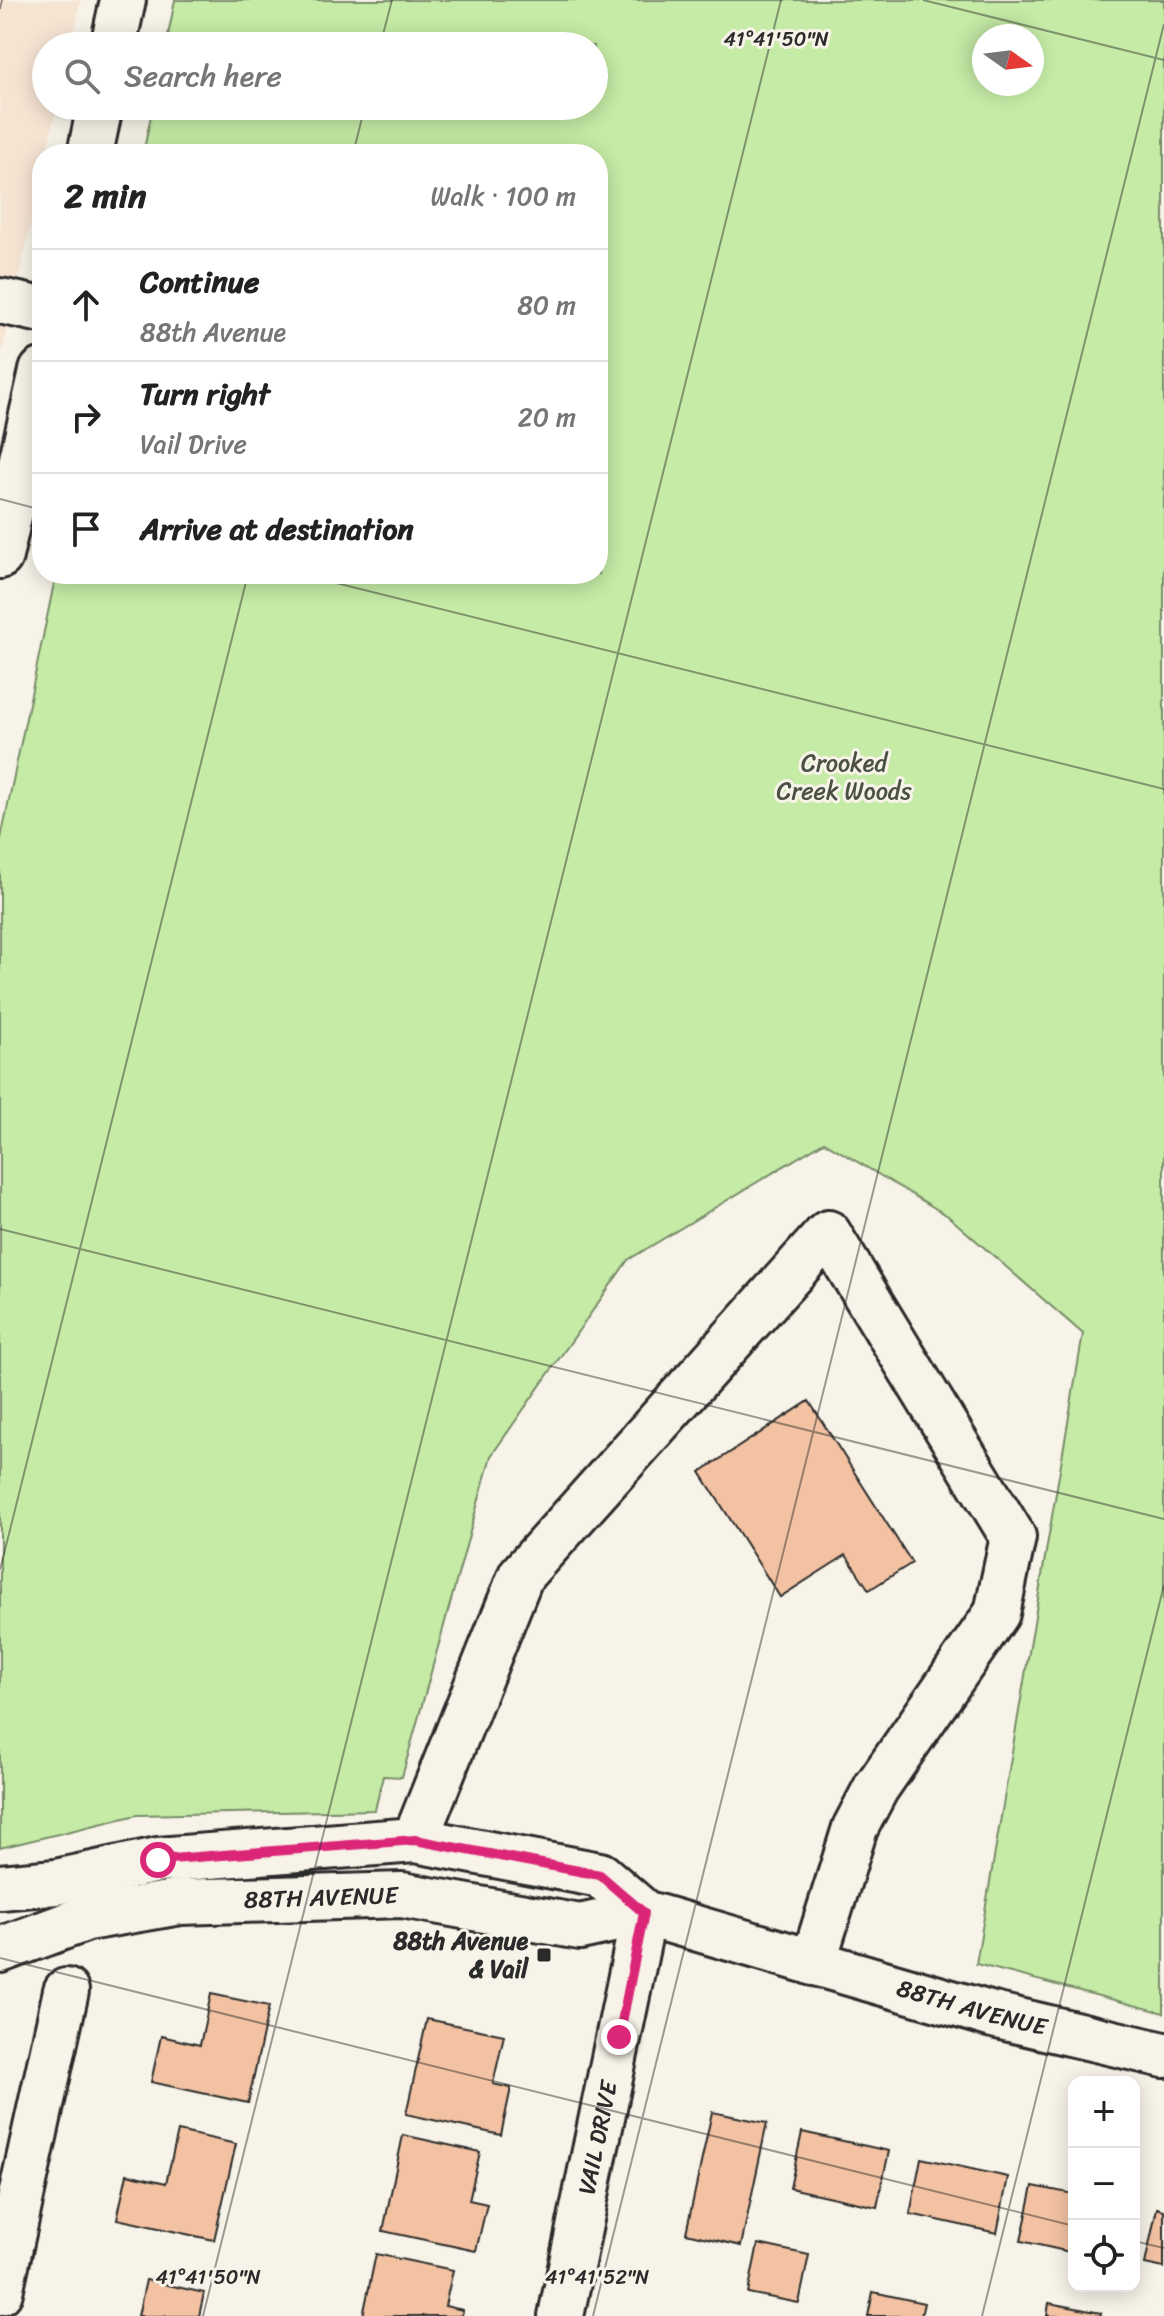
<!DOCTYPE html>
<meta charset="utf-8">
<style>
:root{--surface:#fff;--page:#f6f6f6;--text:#222;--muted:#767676;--line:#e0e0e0}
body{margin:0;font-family:Sriracha,sans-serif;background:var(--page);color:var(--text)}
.controls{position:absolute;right:24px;bottom:24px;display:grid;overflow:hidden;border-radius:16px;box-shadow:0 4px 20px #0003}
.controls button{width:72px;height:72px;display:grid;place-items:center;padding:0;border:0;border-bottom:2px solid var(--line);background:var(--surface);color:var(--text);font:40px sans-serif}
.compass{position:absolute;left:972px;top:24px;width:72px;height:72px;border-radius:50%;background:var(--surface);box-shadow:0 4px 20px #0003;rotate:104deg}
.stop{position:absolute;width:24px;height:24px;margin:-18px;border:6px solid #db2777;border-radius:50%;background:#fff}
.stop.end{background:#db2777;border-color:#fff;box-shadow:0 2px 8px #0008}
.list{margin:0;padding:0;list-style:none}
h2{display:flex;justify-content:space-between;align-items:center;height:104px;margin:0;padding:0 32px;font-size:34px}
h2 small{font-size:26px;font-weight:400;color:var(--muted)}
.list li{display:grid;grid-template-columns:52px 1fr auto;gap:24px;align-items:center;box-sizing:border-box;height:112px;padding:0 32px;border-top:2px solid var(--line)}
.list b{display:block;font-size:30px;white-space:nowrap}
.list p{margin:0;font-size:26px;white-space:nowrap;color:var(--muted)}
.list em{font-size:26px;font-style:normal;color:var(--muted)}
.icon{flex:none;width:44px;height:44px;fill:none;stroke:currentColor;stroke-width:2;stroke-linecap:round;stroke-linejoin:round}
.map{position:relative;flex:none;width:1164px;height:2316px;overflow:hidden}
.search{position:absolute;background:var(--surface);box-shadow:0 4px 20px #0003;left:32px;top:32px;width:576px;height:88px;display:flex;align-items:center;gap:20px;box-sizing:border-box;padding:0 28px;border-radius:44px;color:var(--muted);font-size:30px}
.panel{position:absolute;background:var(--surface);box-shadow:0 4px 20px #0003;left:32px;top:144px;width:576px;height:440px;border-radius:32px}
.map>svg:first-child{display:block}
.built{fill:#f6e4d3}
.green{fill:#c5eba6;stroke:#788b68;stroke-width:2;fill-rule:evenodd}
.building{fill:#f2c2a2;stroke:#2b2b2b;stroke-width:2}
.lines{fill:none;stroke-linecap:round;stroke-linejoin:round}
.minor-casing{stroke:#2b2b2b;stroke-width:50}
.minor{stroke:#f7f3e8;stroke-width:44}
.route{stroke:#db2777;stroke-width:10}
.ticks{fill:none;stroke:#2b2b2b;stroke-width:2;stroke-opacity:0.45}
.poi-dot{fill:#2b2b2b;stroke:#f7f3e8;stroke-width:3}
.labels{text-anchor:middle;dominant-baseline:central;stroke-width:6;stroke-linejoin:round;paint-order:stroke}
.park-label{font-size:24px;fill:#4a5144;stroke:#f7f3e8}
.street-label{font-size:24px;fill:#2b2b2b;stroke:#f7f3e8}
.poi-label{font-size:24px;font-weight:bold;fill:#2b2b2b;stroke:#f7f3e8;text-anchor:end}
.ticks-label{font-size:20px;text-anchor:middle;fill:#2b2b2b;stroke:#f7f3e8;stroke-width:6;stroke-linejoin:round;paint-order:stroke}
</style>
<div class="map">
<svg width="1164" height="2316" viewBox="0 0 1164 2316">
<rect width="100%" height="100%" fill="#f7f3e8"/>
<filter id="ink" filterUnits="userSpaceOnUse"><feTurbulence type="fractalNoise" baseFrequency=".0125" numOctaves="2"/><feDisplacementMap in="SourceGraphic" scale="16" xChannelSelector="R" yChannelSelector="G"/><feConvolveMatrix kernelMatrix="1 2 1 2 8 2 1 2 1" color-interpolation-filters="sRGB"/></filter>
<g filter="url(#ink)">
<path class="built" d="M0,0H81L71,46H46V106H57L46,154H42V174L0,359Z"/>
<path class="green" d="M175,0H1164V2013L976,1964L1083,1334L948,1216L824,1142L628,1260L491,1456L402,1777L383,1776L375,1810L137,1815L0,1848V843L56,574H598V154H143L153,106H594V46H166ZM1032,36V84H984V36Z"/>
<path class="building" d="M809,1401L912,1563L869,1590L846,1555L780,1597L700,1472Z
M211,1994L269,2006L248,2103L151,2082L161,2036L200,2045Z
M427,2019L504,2035L493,2084L511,2088L501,2135L406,2114Z
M712,2112L767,2123L741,2246L686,2233Z
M178,2131L236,2144L214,2240L117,2219L127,2174L166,2183Z
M802,2132L889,2151L877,2207L790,2188Z
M403,2135L480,2152L469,2200L487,2204L476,2251L383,2231Z
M921,2158L1008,2177L997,2233L910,2214Z
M1033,2186L1074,2194V2253L1021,2241Z
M1157,2208L1164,2210V2268L1145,2264Z
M758,2244L809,2255L799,2303L748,2293Z
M376,2254L453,2270L445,2306L463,2310L462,2316H363Z
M146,2280L204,2293L199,2316H138Z
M873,2292L924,2303L921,2316H868Z
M1049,2303L1101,2313L1100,2316H1047Z"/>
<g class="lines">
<g class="minor-casing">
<g id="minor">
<path d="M113,46L123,0"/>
<path d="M90,154L100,106"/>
<path d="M0,301L42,310"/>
<path d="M0,556L42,371"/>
<path d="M415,1840L521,1575L828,1233L1013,1537L997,1613L876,1788L855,1828L813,1963"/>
<path id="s1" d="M0,1887L56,1882L158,1860L415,1840L600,1875L644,1913L993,2015L1164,2055"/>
<path id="s2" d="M0,1950L87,1918L180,1902L402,1895L580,1927L644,1913"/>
<path d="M0,2292L66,1991"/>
<path id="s3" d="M561,2316L644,1913"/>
</g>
</g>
<use href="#minor" class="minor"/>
</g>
</g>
<g class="lines" filter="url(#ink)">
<path class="route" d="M158,1860L415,1840L600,1875L644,1913L619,2037"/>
</g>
<path class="ticks" d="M923,0L1164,60M0,9L2,0M380,46L392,0M353,154L365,106M0,499L42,510M300,574L1164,789M0,1229L1164,1519M0,1570L248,574M0,1958L1074,2226M1134,2241L1164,2248M203,2316L781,0M593,2316L1164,24M982,2316L1164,1585"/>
<rect class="poi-dot" x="536" y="1947" width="16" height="16" rx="4"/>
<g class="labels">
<g class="park-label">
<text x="844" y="763">Crooked<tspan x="844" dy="28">Creek Woods</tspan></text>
</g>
<g class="street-label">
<text stroke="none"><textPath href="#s2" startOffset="328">88TH AVENUE</textPath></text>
<text stroke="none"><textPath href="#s1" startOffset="1006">88TH AVENUE</textPath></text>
<text stroke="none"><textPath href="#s3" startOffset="182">VAIL DRIVE</textPath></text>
</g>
<g class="poi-label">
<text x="528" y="1941">88th Avenue<tspan x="528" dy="28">&amp; Vail</tspan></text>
</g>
</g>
<g class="ticks-label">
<text x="776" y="46">41°41'50"N</text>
<text x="208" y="2284">41°41'50"N</text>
<text x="597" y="2284">41°41'52"N</text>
</g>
</svg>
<div class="controls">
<button>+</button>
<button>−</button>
<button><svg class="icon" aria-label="locate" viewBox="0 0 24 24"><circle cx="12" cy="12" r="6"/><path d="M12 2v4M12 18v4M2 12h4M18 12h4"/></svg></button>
</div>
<svg class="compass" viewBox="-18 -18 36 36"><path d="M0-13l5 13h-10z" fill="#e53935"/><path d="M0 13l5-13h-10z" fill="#767676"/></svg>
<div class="stop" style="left:158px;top:1860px"></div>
<div class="stop end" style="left:619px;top:2037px"></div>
<div class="search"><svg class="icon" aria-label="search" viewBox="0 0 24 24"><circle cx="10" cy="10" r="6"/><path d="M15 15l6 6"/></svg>Search here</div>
<section class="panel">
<h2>2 min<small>Walk · 100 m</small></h2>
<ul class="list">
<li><svg class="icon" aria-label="ahead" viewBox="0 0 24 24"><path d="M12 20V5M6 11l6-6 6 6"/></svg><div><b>Continue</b><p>88th Avenue</p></div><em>80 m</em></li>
<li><svg class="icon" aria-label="right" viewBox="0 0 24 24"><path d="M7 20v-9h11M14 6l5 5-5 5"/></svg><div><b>Turn right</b><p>Vail Drive</p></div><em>20 m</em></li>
<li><svg class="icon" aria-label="arrive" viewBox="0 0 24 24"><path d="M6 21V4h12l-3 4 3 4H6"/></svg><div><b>Arrive at destination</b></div></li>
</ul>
</section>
</div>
